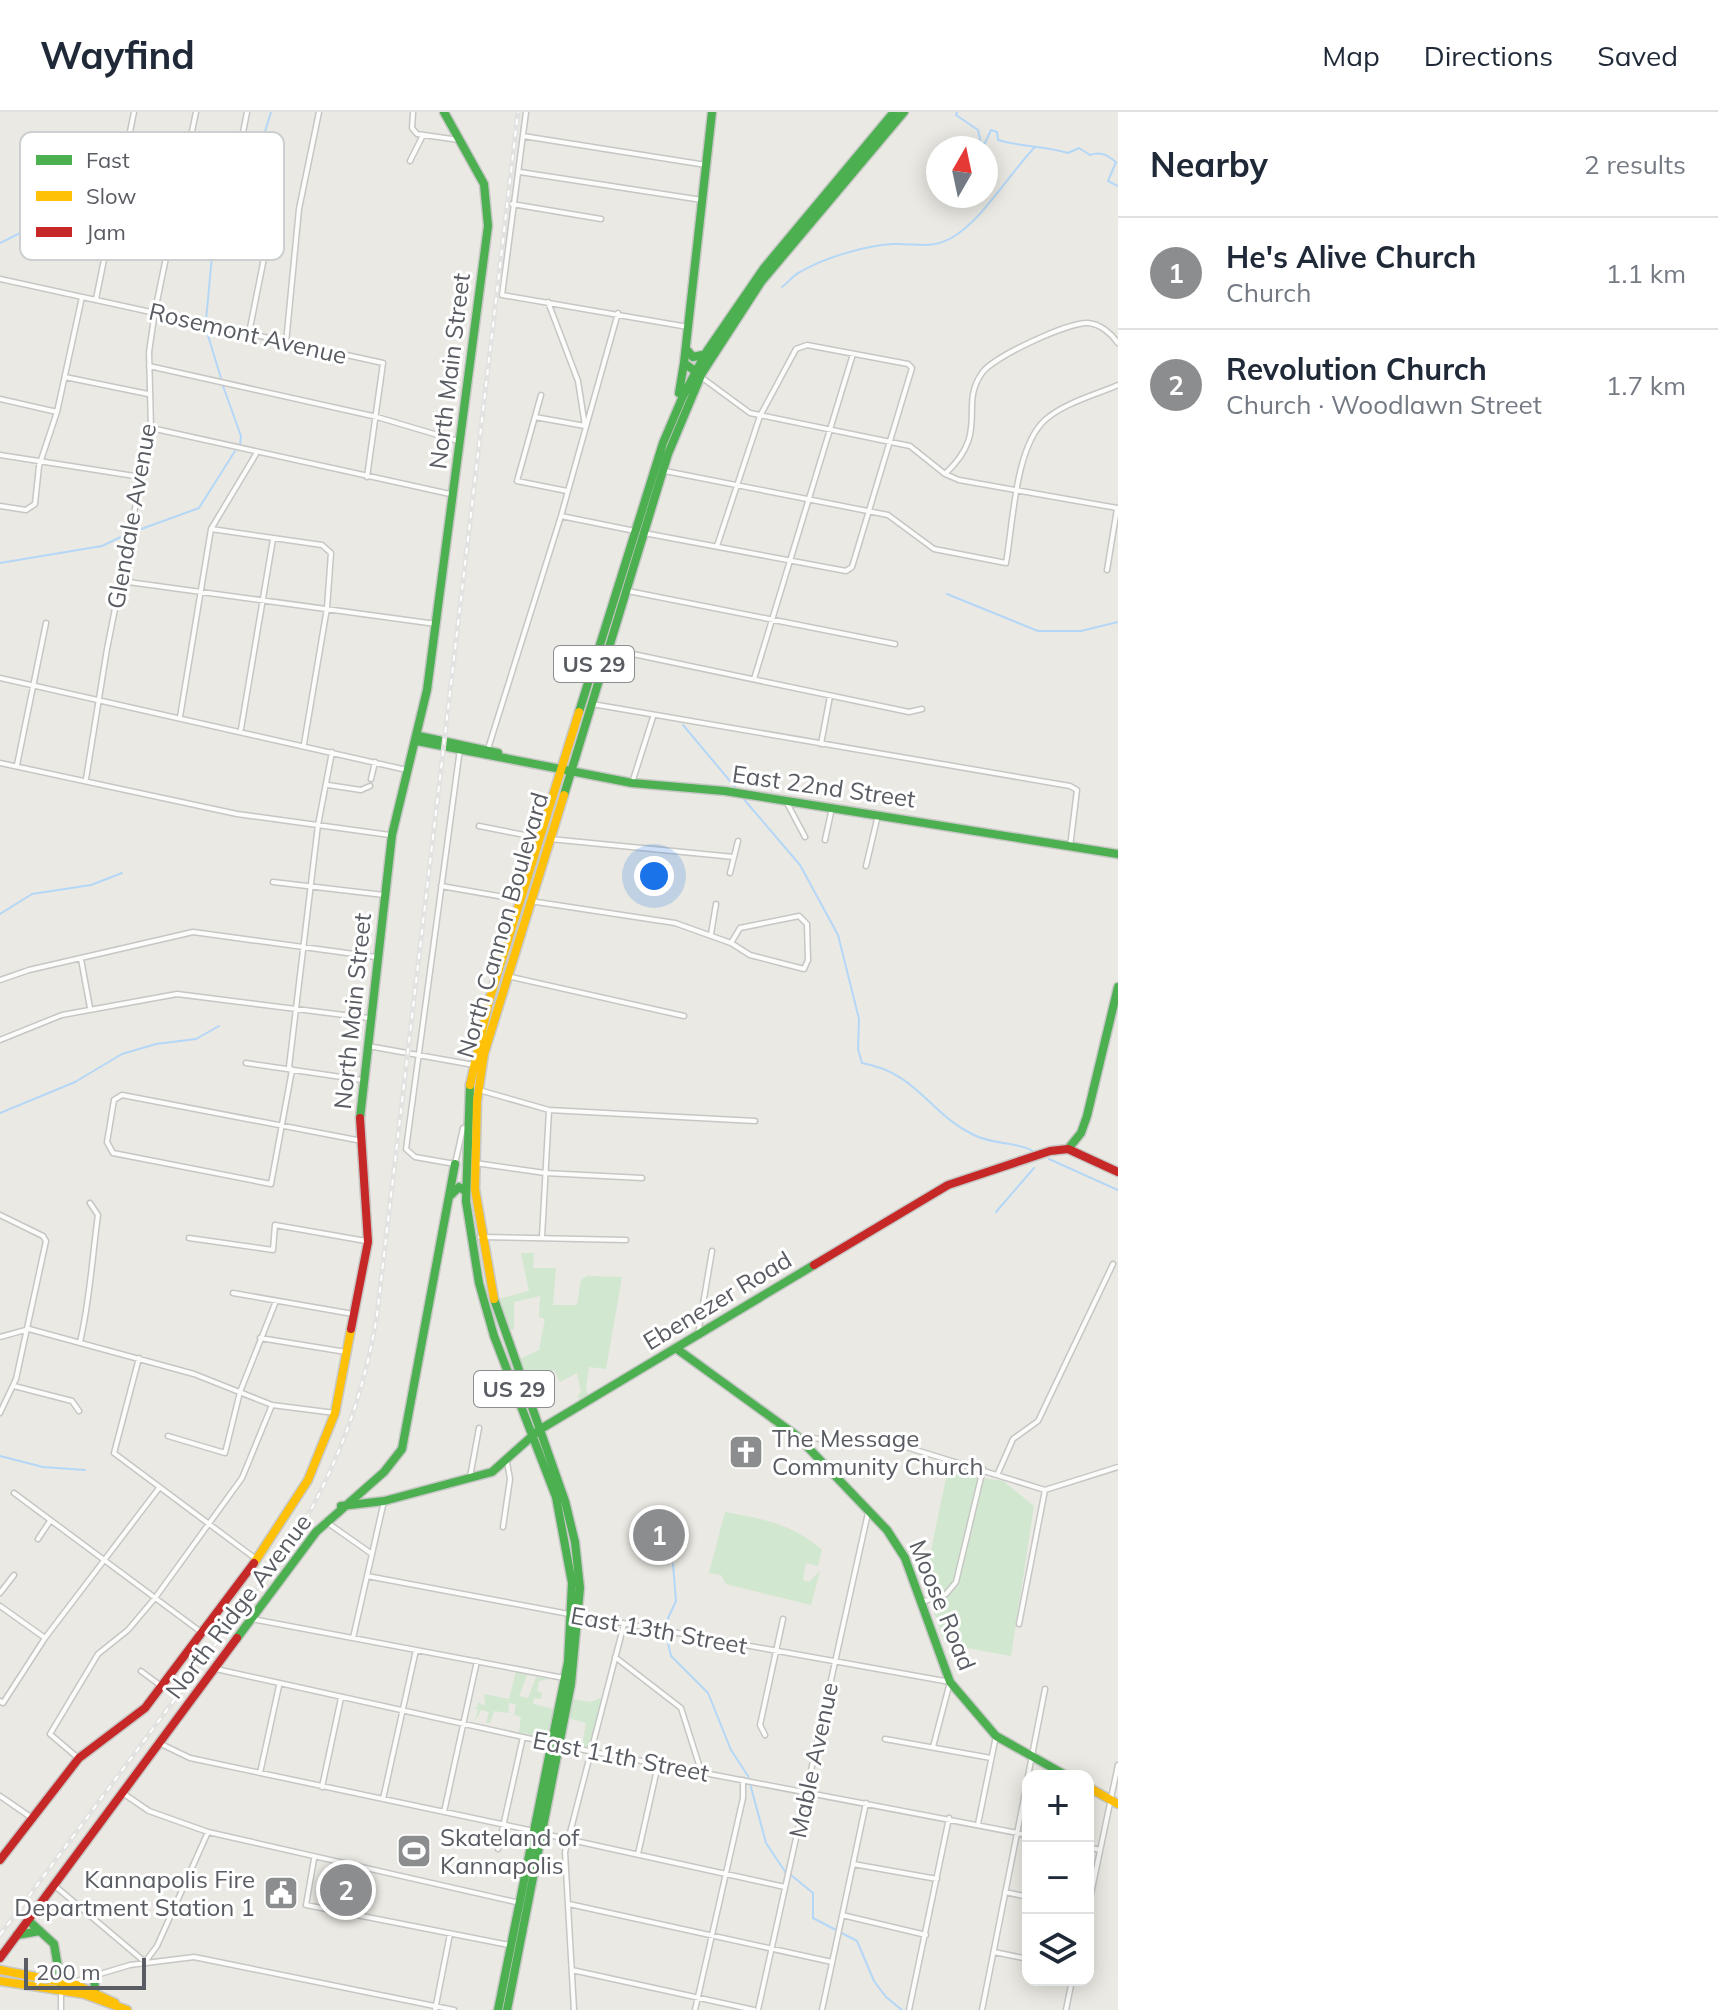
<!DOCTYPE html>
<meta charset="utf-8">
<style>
:root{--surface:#fff;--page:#f2f2f3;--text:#1f2937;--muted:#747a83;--line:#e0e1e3;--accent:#8c8d8f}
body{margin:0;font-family:Mulish,sans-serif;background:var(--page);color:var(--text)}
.controls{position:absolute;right:24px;bottom:24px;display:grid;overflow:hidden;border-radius:16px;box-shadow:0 4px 20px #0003}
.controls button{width:72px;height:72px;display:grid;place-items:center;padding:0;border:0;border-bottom:2px solid var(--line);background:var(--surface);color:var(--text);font:40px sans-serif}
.compass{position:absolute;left:926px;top:24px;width:72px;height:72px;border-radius:50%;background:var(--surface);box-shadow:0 4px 20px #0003;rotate:9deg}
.scale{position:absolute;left:24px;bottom:20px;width:122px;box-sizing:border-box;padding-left:8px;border:4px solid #595c62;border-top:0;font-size:22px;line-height:28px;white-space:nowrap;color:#595c62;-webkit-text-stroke:6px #fff;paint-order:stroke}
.you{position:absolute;left:654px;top:764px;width:28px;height:28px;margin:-20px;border:6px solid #fff;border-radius:50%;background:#1a73e8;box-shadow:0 0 0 12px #1a73e833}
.badge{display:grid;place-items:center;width:52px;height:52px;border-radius:50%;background:var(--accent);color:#fff;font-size:26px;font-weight:700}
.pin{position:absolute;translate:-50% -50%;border:4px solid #fff;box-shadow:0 2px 8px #0006}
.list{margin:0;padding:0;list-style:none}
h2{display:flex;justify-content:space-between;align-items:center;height:104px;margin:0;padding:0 32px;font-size:34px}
h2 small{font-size:26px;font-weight:400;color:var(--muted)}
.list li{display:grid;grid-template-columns:52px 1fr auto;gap:24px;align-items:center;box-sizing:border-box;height:112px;padding:0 32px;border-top:2px solid var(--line)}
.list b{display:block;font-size:30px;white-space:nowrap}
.list p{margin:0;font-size:26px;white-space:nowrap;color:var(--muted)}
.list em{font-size:26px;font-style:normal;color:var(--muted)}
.icon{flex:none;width:44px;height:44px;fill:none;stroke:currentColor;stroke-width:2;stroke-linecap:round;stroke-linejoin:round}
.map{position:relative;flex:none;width:1118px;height:1898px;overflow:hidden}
header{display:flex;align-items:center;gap:48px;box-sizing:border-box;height:112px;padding:0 40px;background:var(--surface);border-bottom:2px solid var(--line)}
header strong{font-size:38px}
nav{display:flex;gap:44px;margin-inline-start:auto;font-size:28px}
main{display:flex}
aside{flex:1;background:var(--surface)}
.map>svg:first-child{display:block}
.green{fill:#d1e7cf}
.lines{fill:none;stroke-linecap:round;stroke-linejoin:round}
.stream{stroke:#b5d7f7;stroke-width:2}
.street-casing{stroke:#c6c7c5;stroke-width:7}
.fast-casing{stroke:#c7c8c7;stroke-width:11}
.slow-casing{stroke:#c7c8c7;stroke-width:11}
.jam-casing{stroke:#c7c8c7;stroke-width:11}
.street{stroke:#fcfcfb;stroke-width:4}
.fast{stroke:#4caf50;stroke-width:8}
.slow{stroke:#ffc107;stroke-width:8}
.jam{stroke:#c62828;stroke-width:8}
.rail-casing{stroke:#e2e2e1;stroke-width:5}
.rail{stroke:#fff;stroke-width:2;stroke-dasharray:6;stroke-linecap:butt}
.labels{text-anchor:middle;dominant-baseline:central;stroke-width:6;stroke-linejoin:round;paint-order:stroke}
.shield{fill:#fff;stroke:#8b8d91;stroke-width:2}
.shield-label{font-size:22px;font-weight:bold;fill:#595c62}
.street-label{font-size:24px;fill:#595c62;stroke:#fff}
.poi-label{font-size:24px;fill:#595c62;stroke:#fff;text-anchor:start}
.key{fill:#fff;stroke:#cdced0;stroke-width:2}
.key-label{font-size:22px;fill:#595c62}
</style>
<header>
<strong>Wayfind</strong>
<nav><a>Map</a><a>Directions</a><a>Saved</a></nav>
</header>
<main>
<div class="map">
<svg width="1118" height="1898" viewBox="0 0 1118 1898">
<rect width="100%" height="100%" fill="#eae9e3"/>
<path class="green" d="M521,1141H534L533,1156H556L553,1193H577L581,1168L587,1164L622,1165L606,1257L589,1255L586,1275L588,1284L581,1289L577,1284L581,1280L577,1261L560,1270L554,1258L549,1260L551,1265L536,1270L540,1281L530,1285L517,1248L539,1238L545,1207L539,1205L540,1184L514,1190V1217L506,1218L499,1187L529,1179Z
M947,1361L1003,1369L1034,1394L1011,1544L945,1532L924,1472Z
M725,1400C763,1407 793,1412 822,1438L818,1454L806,1451L803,1468L809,1470L820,1459L811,1493L726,1472L721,1463L709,1461Z
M516,1560L527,1563L519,1584L528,1586L536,1565L549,1567L539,1569L537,1579L542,1581L541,1587L534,1586L533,1592L554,1597L548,1626L519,1620L521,1605L514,1603L516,1592L508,1591L509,1601L494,1599L490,1611H486L489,1600L481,1598L475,1609L478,1598L472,1595L477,1596L478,1590L485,1594L484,1582L509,1587Z
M602,1585L590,1636L582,1635L586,1611L568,1606L571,1587L591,1590Z"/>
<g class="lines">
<path class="stream" d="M957,0L956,3L978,18L981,31H985L991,18L997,20L998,28C1022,35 1044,34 1068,41L1079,36L1090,43C1101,39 1107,43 1116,50L1108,69L1118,74
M0,131L22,120
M782,175C788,171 792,164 800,160C824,146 866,133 894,132C916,131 931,138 953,125C983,107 1009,62 1035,35
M206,208L212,144L225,139L248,142L261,66L260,36L271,0
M206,217L221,266
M223,274L241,324L240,333
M133,420L199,396L235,339
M0,451L102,434L127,422
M947,482L1038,519H1081L1118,510
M683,613L735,675
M742,685L800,753L838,823L859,907L858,937L862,951C918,961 928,1001 974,1023C993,1033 1015,1029 1033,1039
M0,802L32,782L91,773L122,761
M0,1001L75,970L122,942L156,932L196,927L219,914
M1049,1047L1118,1078
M996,1100L1034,1056
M0,1344L43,1355L85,1358
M664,1515L676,1489L673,1452
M666,1522L671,1544L708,1581L731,1638L748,1664L766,1731L786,1761
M791,1763L813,1781V1806L857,1829L874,1869L886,1885L902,1898"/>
<g class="street-casing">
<path id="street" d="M526,0L502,183L688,215
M413,1L412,16L417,22L459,28
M523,24L706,53
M410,49L423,23
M520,60L702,88
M512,92L601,107
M111,113L170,124
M221,132L247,0
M0,167L383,251L367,365
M96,187L134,0
M249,221L268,126L275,121
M286,231L299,97L319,0
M149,254L377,305L458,329
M65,265L148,282
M701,265L750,301L910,334L945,362L959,368L1117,396
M541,283L517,369L567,379
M0,287L57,300
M535,305L585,314L578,269L548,190
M151,316L450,382
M0,343L141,365
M665,359L888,403L934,437L1006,451C1013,412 1015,335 1045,308C1064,291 1095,283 1118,273
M945,362C991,319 958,295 982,261C993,245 1068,210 1088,211C1100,212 1111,221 1118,231
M0,394L26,398L35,392L39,354L57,300L82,185
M561,404L635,419
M211,417L322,433L331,441L327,496L304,632
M644,421L846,459L852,455L912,256L908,252L807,233L796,237L760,304L717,434
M1107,458L1117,397
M121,469L436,512
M628,479L895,532
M609,537L909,600L922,597
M0,566L407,658
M754,567L853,242
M592,592L1070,674L1077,678L1070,735
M180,605L211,417L256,342
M241,617L273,427
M821,632L830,584
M460,637L406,1037L415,1045L455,1052L463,1016
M332,640L318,713L289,955L292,958L271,1072L113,1041L107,1030L114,988L122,983L362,1029
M487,640L561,404L618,201
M0,651L237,702L390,723
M17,653L46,511
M86,667L107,537L151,316L149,240L155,199L196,0
M371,667L375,650
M632,671L653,605
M328,673L361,678L370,674
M786,689L805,725
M479,714L540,726
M550,727L734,745
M825,728L832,696
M866,754L878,703
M730,761L738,729
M273,770L384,783
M441,774L521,788
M530,789L675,811L731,831
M799,804L807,812L808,848L804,857L750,843L731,831L740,816Z
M711,822L716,792
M81,847L90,896
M507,864L684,904
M0,868L29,858L193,820L376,845
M0,928L62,903L177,882L368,906
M368,934L474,953
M246,951L362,968
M479,978L549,998L755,1009
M475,1051L545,1061L642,1066
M0,1103L43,1124L46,1129L16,1267L0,1301
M480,1125L626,1128
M542,1125L549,998
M189,1126L273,1138L275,1113L366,1129
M233,1181L353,1202
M698,1222L712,1139
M0,1225L29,1217L194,1262L272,1293L335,1301
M260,1226L346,1240
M80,1230C90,1188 92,1146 98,1103L90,1091
M139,1246L114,1341L256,1447
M14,1274L72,1289L79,1299
M168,1324L225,1341L240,1280L276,1189
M799,1325L903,1334L1045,1378
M998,1361L1013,1327L1038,1309L1113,1152
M470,1365L479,1316
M1045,1378L1118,1355
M14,1381L201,1520
M325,1409L372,1442
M503,1415L510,1367L507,1350
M38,1427L50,1409
M367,1464L569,1502
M0,1481L14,1463
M922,1490L946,1482L956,1470L983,1357
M0,1494L45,1526
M578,1503L950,1570L933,1635
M252,1507L564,1566
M1019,1512L1045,1378
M353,1526L384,1389
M615,1545L681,1596L701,1659
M216,1557L550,1631
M141,1559L161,1574
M0,1589L3,1591L45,1526L159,1376
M765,1623L760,1613L783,1507
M885,1627L991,1646
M161,1632L190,1646L534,1719
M558,1633L1028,1723
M77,1645L50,1622L98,1542L128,1518L155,1486L242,1366L272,1293
M260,1661L279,1574
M1028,1664L1045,1577
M322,1675L341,1586
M124,1682L149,1699L208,1720L520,1791
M0,1684L32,1706
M383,1687L416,1538
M444,1700L477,1549
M978,1712L996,1624
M544,1722L785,1775
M1088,1735L1100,1738
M498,1737L523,1625
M638,1742L658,1653
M314,1747L306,1793L509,1833
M853,1752L937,1767
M55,1774L145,1850L157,1834L208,1720
M1005,1780L1028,1785
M569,1792L832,1850
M1088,1796L1118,1653
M842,1803L926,1823
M994,1840L1028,1847
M572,1858L754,1898
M73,1870L130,1853L194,1845L454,1898
M61,1898V1878
M435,1898L450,1822
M574,1898L565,1740L624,1512
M695,1898L743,1686V1668
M758,1898L868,1401
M822,1898L866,1691
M909,1898L949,1706
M982,1898L1028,1666
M1066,1898L1072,1868"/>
</g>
<g class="fast-casing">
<path id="fast" d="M686,237L693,245L702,243
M699,262L684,251L712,0
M679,281L684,251
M579,600L663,331L683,284L707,239L764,156L894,0
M419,624L498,641
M417,629L632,671L725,679L1118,742
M564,683L668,342L702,261L761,170L904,0
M470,973L466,1089L479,1171L494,1224L556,1385L572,1471L568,1550L498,1898
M360,1006L392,723L427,578L488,114L484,72L444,0
M1068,1037L1081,1021L1087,1004L1118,875
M451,1083L459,1075L465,1079
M494,1187L565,1389L575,1430L580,1476L571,1572L507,1898
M677,1237L797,1324L887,1418L905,1446L950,1570L996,1624L1067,1664
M341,1394L384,1389L492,1360L539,1318L814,1153
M237,1526L316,1420L384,1360L402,1337L455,1052
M29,1809L54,1832L61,1873
M17,1823L40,1819
M94,1865L95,1878"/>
</g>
<g class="slow-casing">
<path id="slow" d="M470,973L489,889L579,600
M494,1187L475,1077L477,989L484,942L564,683
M254,1451L308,1368L335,1301L351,1217
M1088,1675L1118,1692
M0,1858L77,1873L115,1891
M0,1869L84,1882L127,1898"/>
</g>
<g class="jam-casing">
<path id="jam" d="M814,1153L948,1073L1050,1039L1068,1037L1118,1060
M351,1217L368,1130L360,1006
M0,1748L79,1646L145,1596L254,1451
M0,1846L237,1526"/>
</g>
<use href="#street" class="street"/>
<use href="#fast" class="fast"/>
<use href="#slow" class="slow"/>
<use href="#jam" class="jam"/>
<g class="rail-casing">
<path id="rail" d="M0,1823L298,1421C338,1352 364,1283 377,1203L518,0"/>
</g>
<use href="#rail" class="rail"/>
</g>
<defs>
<g id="church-square" transform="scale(1.8)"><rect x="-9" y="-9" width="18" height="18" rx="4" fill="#8c8d8f" stroke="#fff"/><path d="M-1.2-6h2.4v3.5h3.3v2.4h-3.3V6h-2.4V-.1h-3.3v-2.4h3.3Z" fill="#fff"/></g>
<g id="stadium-square" transform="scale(1.8)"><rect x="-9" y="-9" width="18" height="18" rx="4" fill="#8c8d8f" stroke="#fff"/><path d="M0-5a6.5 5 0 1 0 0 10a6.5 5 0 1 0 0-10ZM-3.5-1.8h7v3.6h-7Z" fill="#fff"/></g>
<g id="civic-square" transform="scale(1.8)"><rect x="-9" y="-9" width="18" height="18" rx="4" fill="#8c8d8f" stroke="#fff"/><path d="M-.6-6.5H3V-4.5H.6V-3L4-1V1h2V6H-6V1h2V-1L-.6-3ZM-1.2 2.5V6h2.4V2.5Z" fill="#fff"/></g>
</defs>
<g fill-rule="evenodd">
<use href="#church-square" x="746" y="1340"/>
<use href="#stadium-square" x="414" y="1739"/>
<use href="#civic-square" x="281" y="1781"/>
</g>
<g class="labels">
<g class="shield">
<rect x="554" y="534" width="80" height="36" rx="6"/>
<rect x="474" y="1259" width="80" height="36" rx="6"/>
</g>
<g class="shield-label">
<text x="594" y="552">US 29</text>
<text x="514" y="1277">US 29</text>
</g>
<g class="street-label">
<text transform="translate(248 221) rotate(13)">Rosemont Avenue</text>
<text transform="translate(449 259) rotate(-83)">North Main Street</text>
<text transform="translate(131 404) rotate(-80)">Glendale Avenue</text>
<text transform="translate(824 674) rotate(8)">East 22nd Street</text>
<text transform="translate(502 813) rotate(-74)">North Cannon Boulevard</text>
<text transform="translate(352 899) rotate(-84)">North Main Street</text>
<text transform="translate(717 1188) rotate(-31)">Ebenezer Road</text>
<text transform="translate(943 1493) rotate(68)">Moose Road</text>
<text transform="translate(238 1494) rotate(-53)">North Ridge Avenue</text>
<text transform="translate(659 1518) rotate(10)">East 13th Street</text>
<text transform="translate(621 1644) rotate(11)">East 11th Street</text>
<text transform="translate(813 1648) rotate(-78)">Mable Avenue</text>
</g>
<g class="poi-label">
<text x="772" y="1326">The Message<tspan x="772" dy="28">Community Church</tspan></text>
<text x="440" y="1725">Skateland of<tspan x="440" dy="28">Kannapolis</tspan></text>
<text x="255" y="1767" text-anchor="end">Kannapolis Fire<tspan x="255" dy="28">Department Station 1</tspan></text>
</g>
</g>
<rect x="20" y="20" width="264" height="128" rx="12" class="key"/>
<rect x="36" y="43" width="36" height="10" fill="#4caf50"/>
<rect x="36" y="79" width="36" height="10" fill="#ffc107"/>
<rect x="36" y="115" width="36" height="10" fill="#c62828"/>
<g class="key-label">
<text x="86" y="56">Fast</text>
<text x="86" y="92">Slow</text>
<text x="86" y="128">Jam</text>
</g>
</svg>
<div class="controls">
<button>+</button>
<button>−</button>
<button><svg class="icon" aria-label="layers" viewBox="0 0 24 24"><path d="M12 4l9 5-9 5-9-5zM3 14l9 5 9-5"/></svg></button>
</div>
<svg class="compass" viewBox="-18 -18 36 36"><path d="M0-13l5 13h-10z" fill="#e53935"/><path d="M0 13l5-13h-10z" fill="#747a83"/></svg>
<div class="scale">200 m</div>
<div class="you"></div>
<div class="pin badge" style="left:659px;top:1423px">1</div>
<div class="pin badge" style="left:346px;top:1778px">2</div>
</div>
<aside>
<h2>Nearby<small>2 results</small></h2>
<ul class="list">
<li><span class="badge">1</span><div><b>He's Alive Church</b><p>Church</p></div><em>1.1 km</em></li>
<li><span class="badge">2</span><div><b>Revolution Church</b><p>Church · Woodlawn Street</p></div><em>1.7 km</em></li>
</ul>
</aside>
</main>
